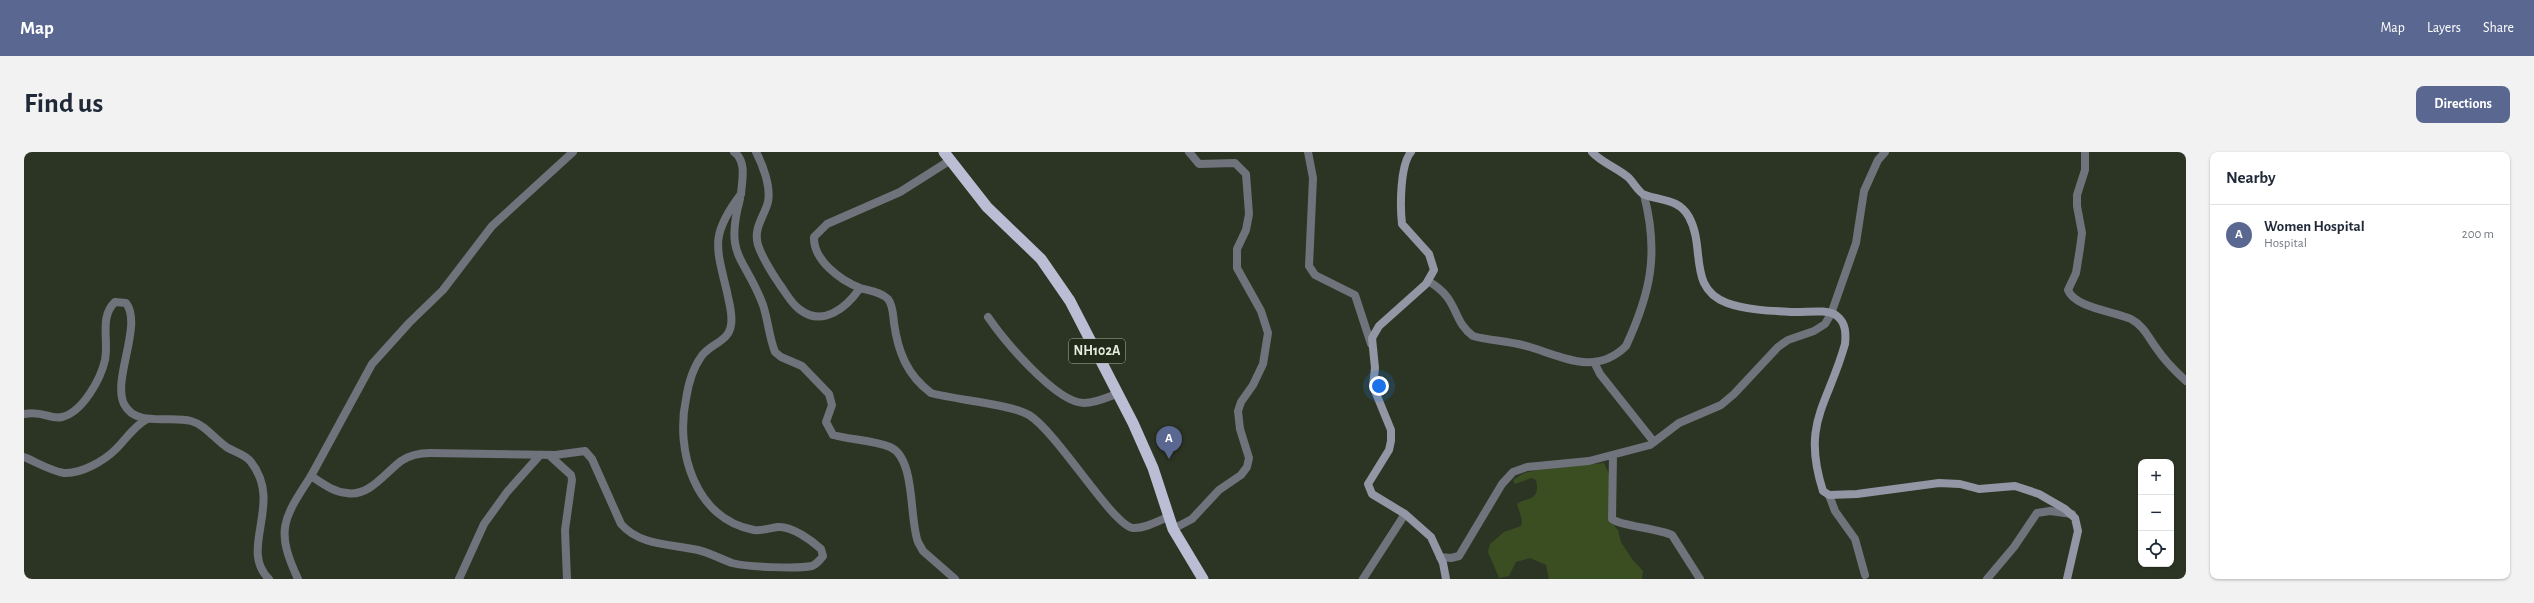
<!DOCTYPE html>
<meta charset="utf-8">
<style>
:root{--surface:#fff;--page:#f2f2f3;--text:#1f2937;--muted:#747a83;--line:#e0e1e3;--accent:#5a6790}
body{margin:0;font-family:"Alegreya Sans",sans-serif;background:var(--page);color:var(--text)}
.controls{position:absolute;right:12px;bottom:12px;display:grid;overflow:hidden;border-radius:8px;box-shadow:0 1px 3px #0004}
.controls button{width:36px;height:36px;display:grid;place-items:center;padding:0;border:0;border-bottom:1px solid var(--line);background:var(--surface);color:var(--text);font:20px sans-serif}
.you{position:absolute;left:1355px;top:234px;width:14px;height:14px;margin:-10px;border:3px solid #fff;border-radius:50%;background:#1a73e8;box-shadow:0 0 0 6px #1a73e833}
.badge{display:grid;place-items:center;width:26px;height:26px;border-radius:50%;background:var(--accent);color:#fff;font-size:13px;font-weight:700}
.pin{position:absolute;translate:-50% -33px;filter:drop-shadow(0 1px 2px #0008)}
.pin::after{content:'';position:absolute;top:21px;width:14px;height:12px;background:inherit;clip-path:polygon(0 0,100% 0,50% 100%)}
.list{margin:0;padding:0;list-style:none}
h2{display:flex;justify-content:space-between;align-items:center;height:52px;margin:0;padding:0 16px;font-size:17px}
h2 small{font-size:13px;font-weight:400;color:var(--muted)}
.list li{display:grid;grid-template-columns:26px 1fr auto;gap:12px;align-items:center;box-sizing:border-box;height:60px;padding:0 16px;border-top:1px solid var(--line)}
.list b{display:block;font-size:15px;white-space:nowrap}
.list p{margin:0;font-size:13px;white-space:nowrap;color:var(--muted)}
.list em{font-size:13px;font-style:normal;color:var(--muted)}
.icon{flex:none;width:22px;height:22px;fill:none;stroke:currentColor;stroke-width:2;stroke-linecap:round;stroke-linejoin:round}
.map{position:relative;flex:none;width:2162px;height:427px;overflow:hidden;border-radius:8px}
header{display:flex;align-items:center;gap:24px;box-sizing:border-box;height:56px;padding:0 20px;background:var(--accent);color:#fff}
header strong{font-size:19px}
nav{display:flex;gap:22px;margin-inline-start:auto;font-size:14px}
.intro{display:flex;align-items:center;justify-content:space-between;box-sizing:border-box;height:96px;padding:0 24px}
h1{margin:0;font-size:28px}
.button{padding:10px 18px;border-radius:8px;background:var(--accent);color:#fff;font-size:14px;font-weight:700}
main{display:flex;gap:24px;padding:0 24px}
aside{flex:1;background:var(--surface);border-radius:8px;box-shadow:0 1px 3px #0004}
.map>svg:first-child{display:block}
.green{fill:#3a4e22}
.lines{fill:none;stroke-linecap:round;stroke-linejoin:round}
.minor{stroke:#70727c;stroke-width:8}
.tertiary{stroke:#70727c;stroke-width:8}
.secondary{stroke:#9296a5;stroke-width:8}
.trunk{stroke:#b9bed4;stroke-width:11}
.labels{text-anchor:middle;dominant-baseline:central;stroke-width:3;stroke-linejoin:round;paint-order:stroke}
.shield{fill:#222b19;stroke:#aab1a4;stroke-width:1}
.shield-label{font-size:14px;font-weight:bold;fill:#e4ebdf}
</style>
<header>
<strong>Map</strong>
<nav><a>Map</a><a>Layers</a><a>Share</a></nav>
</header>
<div class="intro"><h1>Find us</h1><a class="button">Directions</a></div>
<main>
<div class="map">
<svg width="2162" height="427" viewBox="0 0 2162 427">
<rect width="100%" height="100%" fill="#2c3523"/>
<path class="green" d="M1580,311L1585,322L1587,370L1594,378L1597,390L1608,407L1619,419L1618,427H1525L1522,413L1506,406L1492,410L1485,424L1475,426L1464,400L1466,392L1480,380L1497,374L1498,368L1493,352C1503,345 1517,349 1512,328L1507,326L1491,332L1489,328L1500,321L1514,318Z"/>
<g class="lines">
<path class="minor" d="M710,0C723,9 718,29 717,42
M732,0C739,13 747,35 744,50C740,65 729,76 734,93C739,108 748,121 756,133C762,141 767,151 775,157C799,176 823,155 836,136
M1284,0L1289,26L1285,114L1291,123L1331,143L1347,192
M925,9L876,40L803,72L790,85C789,108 816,128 836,136C846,139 857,140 864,147C869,153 869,163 870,171C874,200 883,223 907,241C932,248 986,252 1005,263C1034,281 1089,374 1109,376C1120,377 1134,369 1144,365
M964,165C979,187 1032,251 1060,251C1072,251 1084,245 1095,241
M1570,210L1576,222L1630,290
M525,303L547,323L548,328L541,378L543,427
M1589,303L1588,367C1596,374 1633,376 1648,383L1676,427
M0,305C12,310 27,319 40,321C57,322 80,309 92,297C103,286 109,275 123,267
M287,324L348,212L385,171L419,138L468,74L549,0
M1805,343L1811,359L1831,387L1841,423
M1149,377L1168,367L1195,338L1217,323L1223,315L1225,306L1216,277L1214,259L1217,250L1229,233L1239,212L1244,181L1237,159L1213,116V97L1222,78L1225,62L1222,22L1211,11L1175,12L1165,0
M1416,405L1427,406L1435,404L1478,332L1489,320L1503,315L1565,309L1626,293L1655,271L1697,253L1710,242L1754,195L1764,188L1790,179L1801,172L1807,162
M435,427L460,372L483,340L516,303
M1339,427L1381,362
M1963,427L1990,395L2013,361L2026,359L2048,362"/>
<path class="tertiary" d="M2061,0V18L2053,43V54L2058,81L2056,96L2052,121L2044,138C2051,156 2090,159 2107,167C2120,174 2124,185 2133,197C2141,209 2151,219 2162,229
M716,47C700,106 721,104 739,153C744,168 745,185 751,200L757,205L778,214L805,242L808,253L802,270L809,283C827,288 849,288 866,295C892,306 885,367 894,390L899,399L931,427
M1404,129C1436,147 1427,168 1449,184C1467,189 1487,189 1506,195C1539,205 1572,224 1602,194C1627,140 1635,101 1620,43
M1807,162L1832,91L1840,39L1854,8L1861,0
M0,262C19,258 26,268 38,265C59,260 77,226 81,208C85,188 75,165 91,150L102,151C119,173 88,227 100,252C112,276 146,263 167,269C182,273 191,288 204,296C211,300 222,303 227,310C260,352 214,397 245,427
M274,427C251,378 259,367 287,324C298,331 309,340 323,341C345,345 361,321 377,309C386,303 396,301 406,301L531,303L561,299L568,307L597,372C616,394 648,392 674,398C686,401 697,407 708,411C723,415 773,417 788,414C793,412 796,408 799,404L797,397C787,388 768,374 754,375C746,376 738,379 730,378C671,367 651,299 662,247C664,234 669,216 677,205C685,192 705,190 707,173C709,162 705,151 703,140C692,94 686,83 717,42"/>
<path class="secondary" d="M1387,0C1376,13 1376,54 1378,72L1405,102L1410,118L1402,132L1355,174L1348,186L1351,216L1349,234L1367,278V289L1365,298L1344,332L1348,342L1381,362L1407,385L1419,411L1422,427
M1568,0C1578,11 1594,16 1605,26C1609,30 1616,42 1621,43C1638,49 1655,47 1665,65C1682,96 1663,136 1703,151C1722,158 1748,159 1769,160C1781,161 1803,156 1813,164C1822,171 1822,182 1821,192C1804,253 1777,271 1799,339L1805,343L1833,342L1915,331L1936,332L1955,337L1991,334L2015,342L2041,357L2051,366L2054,379L2043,427"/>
<path class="trunk" d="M920,0L963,55L1017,107L1046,149L1109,271L1129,316L1149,377L1179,427"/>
</g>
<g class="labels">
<rect class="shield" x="1045" y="187" width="56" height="24" rx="3"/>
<g class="shield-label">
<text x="1073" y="199">NH102A</text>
</g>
</g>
</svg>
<div class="controls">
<button>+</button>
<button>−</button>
<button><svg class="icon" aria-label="locate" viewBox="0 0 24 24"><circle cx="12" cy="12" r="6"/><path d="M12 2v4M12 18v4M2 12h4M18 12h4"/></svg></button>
</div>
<div class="you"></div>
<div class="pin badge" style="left:1145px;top:307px">A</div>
</div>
<aside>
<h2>Nearby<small></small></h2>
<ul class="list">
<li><span class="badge">A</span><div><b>Women Hospital</b><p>Hospital</p></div><em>200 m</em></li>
</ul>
</aside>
</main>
